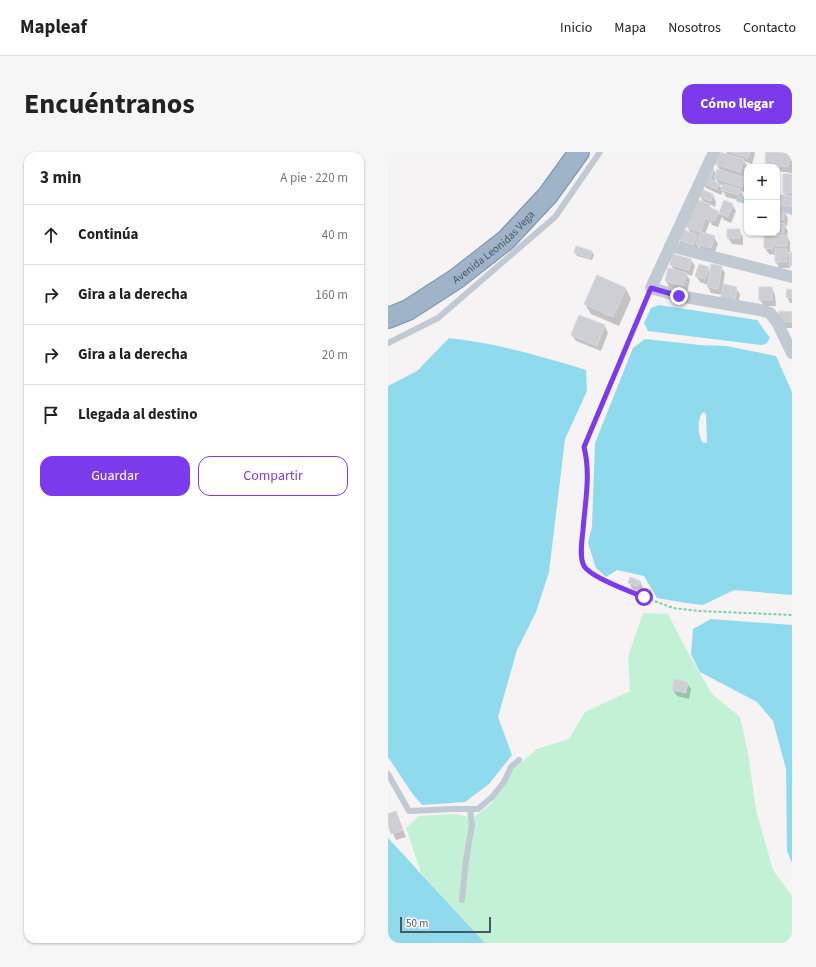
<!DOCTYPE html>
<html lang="es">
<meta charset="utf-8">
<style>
:root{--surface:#fff;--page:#f6f6f6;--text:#222;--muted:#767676;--line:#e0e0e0;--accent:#7c3aed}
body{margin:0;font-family:"Source Sans 3",sans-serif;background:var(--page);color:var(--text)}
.controls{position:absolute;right:12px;top:12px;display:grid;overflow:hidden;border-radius:8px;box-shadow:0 1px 3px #0004}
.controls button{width:36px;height:36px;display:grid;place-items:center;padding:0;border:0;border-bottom:1px solid var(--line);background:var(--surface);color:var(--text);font:20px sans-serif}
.scale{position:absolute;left:12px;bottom:10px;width:91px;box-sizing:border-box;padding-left:4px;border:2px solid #4a5661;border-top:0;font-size:11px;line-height:14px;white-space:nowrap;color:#4a5661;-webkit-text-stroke:3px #fff;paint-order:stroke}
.stop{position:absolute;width:12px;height:12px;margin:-9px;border:3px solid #7c3aed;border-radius:50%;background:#fff}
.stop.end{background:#7c3aed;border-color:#fff;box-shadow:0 1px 4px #0008}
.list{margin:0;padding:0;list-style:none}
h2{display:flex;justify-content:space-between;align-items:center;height:52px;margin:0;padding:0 16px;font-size:17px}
h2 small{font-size:13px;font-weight:400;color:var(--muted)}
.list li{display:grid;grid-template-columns:26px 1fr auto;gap:12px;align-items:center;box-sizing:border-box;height:60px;padding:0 16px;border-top:1px solid var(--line)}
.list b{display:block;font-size:15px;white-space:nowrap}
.list em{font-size:13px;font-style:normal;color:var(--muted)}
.actions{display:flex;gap:8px;padding:12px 16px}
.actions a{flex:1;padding:9px 0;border:1px solid var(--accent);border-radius:12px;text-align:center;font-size:14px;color:var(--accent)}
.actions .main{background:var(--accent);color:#fff}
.icon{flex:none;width:22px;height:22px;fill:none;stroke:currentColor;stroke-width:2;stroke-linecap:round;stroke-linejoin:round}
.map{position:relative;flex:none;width:404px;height:791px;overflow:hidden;border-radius:12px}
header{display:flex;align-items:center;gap:24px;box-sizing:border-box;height:56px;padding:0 20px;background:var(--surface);border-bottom:1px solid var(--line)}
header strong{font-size:19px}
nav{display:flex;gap:22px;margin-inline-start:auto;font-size:14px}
.intro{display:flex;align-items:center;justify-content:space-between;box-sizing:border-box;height:96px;padding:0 24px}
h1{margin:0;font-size:28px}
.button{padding:10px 18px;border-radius:12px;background:var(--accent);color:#fff;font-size:14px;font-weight:700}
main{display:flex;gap:24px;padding:0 24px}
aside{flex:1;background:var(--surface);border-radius:12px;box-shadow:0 1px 3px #0004}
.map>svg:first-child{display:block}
.green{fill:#c3f1d5}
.water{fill:#90daee;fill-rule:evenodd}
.shadow{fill:#0003;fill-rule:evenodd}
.building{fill:#cdcfd5;stroke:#d7d9de}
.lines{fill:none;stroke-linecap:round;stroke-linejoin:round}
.trunk-casing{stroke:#7690ad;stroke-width:22}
.path{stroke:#7ad0a6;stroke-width:2;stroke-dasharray:3 2;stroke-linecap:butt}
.service{stroke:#c1cad2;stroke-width:6}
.minor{stroke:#c1cad2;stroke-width:12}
.trunk{stroke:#9fb4c9;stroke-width:20}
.route{stroke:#7c3aed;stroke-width:5}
.labels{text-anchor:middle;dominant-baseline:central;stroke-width:3;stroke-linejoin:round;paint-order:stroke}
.street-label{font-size:11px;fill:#4a5661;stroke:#fff}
</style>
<header>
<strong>Mapleaf</strong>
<nav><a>Inicio</a><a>Mapa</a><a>Nosotros</a><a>Contacto</a></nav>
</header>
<div class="intro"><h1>Encuéntranos</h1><a class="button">Cómo llegar</a></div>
<main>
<aside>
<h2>3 min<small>A pie · 220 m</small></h2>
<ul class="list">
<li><svg class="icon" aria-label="ahead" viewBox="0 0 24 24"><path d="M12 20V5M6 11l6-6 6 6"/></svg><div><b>Continúa</b></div><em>40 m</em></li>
<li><svg class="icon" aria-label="right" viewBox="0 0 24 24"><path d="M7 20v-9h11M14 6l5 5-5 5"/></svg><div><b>Gira a la derecha</b></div><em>160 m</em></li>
<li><svg class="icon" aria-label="right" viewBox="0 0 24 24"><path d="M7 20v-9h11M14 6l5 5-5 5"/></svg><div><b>Gira a la derecha</b></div><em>20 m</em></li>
<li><svg class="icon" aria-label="arrive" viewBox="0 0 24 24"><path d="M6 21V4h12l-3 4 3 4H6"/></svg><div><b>Llegada al destino</b></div></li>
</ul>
<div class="actions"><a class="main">Guardar</a><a>Compartir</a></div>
</aside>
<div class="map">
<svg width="404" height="791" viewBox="0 0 404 791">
<rect width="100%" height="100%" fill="#f5f3f3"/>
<path class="green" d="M255,461L280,462L297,495L324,542L352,565L360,601L368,658L385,718L404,744V791H97L33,721L18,676L31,664L67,662L85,666L104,651L113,628L149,597L181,587L197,560L242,539L240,505Z"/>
<path class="water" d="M271,153L369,168L382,186L378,192L373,193L260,179L256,171L263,156Z
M61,186C108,191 153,204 198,218L199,239L177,287L161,420L148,460L129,498L110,565L124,603L101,632L77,650L34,653L24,641L0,605V234L29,219Z
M257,187L312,193L338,194L388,204L404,240V443L346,438L315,453L298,451L269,446L256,424L229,418L218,425L208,416L200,391L204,375L207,291L245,196ZM316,260L318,262L319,290L317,291L314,290C310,280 309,270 314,261Z
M323,467L404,473V711L399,699L398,617L385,569L369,550L312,520L303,502L305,477Z
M0,686L97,791H0Z"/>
<path class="shadow" d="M338,0H366L367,2L364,12L356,9L359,14L355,26L359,31V47L357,45L358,41L353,39L355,44L354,49L338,45L335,39L333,43L318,36L314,29L326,18L328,23L332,18L328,12L340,3ZM328,27L331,32L326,30ZM331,32L335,34L334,37Z
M379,0L402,2L404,6V21L389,19V15H380L378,11Z
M404,23V60L396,59L400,66L399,74H397L400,79L399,84L402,90V100H400L403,106L404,101V115L402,112V116H391L388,110V103L381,102L377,96V81H389V43L398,44L396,41Z
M313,39L325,43L328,50L327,55L321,52L324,58L330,60L331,63L336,50L344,52L348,59L343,71L336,68L334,65L330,75L324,73L322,69L317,82L326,85L330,92L326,102L313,98L311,93L308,99L294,94L291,87L303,81L299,75L316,51L312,44Z
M351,78L355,85V93L344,92L340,86Z
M189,95L204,100L206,103L204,108L189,104L187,101Z
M285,104L303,108L307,114L304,124L298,122L302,128L299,140L281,135L278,129L286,119L283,113Z
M333,115L337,121L335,133L348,136L352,142L350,155L334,143L323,141L320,135V133L312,130L308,124L320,116L322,120Z
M210,124L238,137L243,147L231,174L203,162L197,152Z
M384,136L387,143L388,154H376L372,148Z
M404,139V151H402L399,145Z
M404,161V176H396L392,169Z
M192,164L217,174L220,181L213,199L188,189L184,183Z
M252,429L255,436L254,440L244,437L241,430Z
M299,531L303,537L301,547L289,544L285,538Z
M8,660L18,685L8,688L0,671V663Z"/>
<path class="building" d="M331,0L356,7L352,20L327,12Z
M342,0H362L360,6Z
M378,0L403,1L400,15L377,11Z
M320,14L326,17L322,27L332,32L329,37L313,30Z
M329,17L357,26L354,35L326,26Z
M395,22H404V41H395Z
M335,32L352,37L351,43L333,38Z
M313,37L325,42L323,49L310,44Z
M389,42L404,44V55L389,52Z
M307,47L322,52L313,80L298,75Z
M336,48L345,52L340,65L331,61Z
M323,56L330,59L327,69L319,67Z
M389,57L397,58L395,68L389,67Z
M389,70L397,72L395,81L389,80Z
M294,77L309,83L305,93L289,87Z
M339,77H352V86H339Z
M313,80L327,84L323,96L308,92Z
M376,81H386L385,97L376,96Z
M387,83H399V94H387Z
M188,94L204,99L202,106L186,101Z
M387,97H399V110H387Z
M402,100H404V113H401Z
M284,102L303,107L301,118L282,113Z
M311,112L321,115L317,127L307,124Z
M323,112L334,114L330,137L319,135Z
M280,116L299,121L295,134L277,129Z
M209,123L238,136L225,165L196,152Z
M335,132L349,135L347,149L333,146Z
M371,135H384V148H371Z
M399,137L404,138V146L398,145Z
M391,159L404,160V170L391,169Z
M191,163L217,173L209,194L183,183Z
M242,425L252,429L250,434L240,431Z
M286,527L300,530L298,541L284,538Z
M8,659L15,678L3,682L0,674V662Z"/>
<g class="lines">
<g class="trunk-casing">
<g id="trunk">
<path id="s1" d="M0,166L20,158L68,127L118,88L160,43L191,0"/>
</g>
</g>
<path class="path" d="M258,147L196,295L199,308V331L194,406L196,414L202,420L217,429L256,445L285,456L311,459L404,463"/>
<path class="service" d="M351,47L359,49
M389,55L404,60
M0,191L50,166L167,65L212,0
M0,622L21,659L64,657H90L104,645L116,630L123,615L131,608
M74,748L78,708L84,673L82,657"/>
<path class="minor" d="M326,0L263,136L291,144L372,158L382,161L389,170L404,201
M282,94L404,125"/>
<use href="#trunk" class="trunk"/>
</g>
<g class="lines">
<path class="route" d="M256,445C243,440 202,425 196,414C191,405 194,388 195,378C197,351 203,322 196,295L263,136L291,144"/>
</g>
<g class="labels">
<g class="street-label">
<text stroke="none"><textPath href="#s1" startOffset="128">Avenida Leonidas Vega</textPath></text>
</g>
</g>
</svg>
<div class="controls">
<button>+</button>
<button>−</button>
</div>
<div class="scale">50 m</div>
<div class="stop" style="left:256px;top:445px"></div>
<div class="stop end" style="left:291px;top:144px"></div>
</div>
</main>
